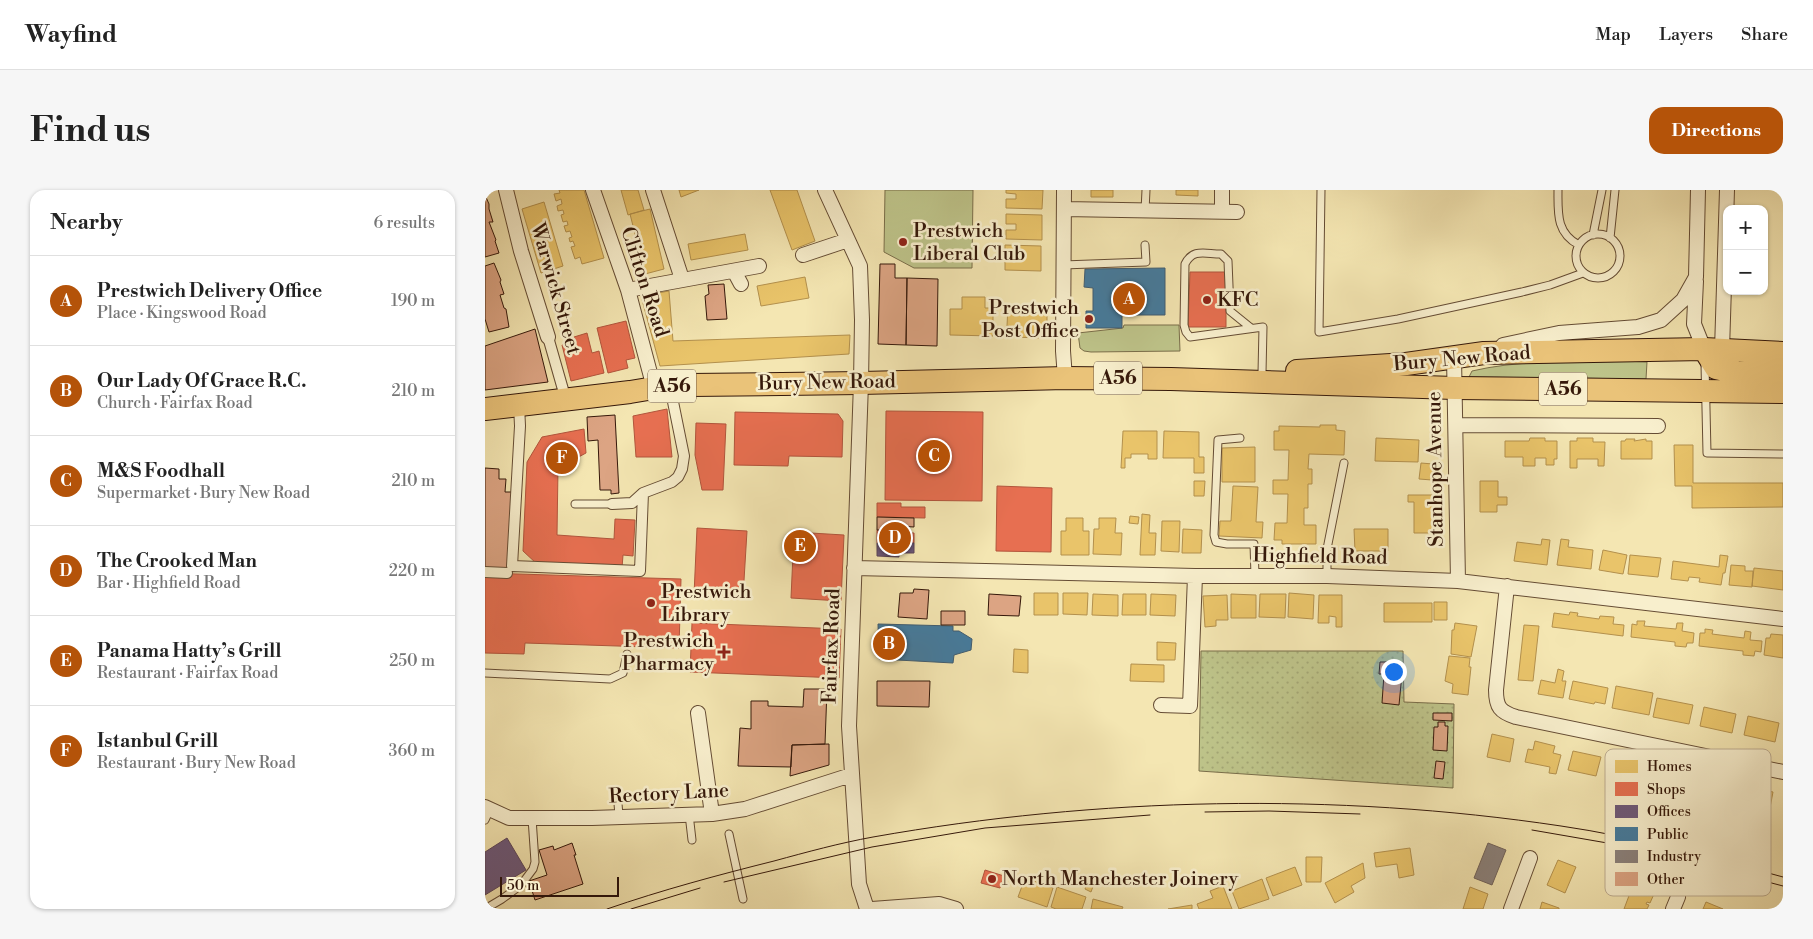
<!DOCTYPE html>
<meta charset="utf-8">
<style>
:root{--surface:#fff;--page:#f6f6f6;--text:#222;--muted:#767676;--line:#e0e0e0;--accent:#b45309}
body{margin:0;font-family:"Libre Bodoni",serif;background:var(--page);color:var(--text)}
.controls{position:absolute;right:15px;top:15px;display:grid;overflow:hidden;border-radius:10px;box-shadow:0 1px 4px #0004}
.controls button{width:45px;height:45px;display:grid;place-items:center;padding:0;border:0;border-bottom:1px solid var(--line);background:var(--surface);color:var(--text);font:25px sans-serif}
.scale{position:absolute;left:15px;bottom:12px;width:119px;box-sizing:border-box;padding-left:5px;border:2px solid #35180a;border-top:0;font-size:14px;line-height:18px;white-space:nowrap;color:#35180a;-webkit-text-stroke:4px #f8efcd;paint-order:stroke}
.you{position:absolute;left:908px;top:481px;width:18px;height:18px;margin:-12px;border:4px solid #fff;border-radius:50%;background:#1a73e8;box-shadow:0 0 0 8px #1a73e833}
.badge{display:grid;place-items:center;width:32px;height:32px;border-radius:50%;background:var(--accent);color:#fff;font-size:16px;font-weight:700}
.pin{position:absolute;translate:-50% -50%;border:2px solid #fff;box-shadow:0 1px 5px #0006}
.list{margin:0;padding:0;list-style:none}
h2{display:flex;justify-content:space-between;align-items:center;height:65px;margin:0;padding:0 20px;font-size:21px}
h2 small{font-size:16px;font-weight:400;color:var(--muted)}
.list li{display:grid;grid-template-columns:32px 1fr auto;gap:15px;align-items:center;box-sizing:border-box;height:90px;padding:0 20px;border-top:1px solid var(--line)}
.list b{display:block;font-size:19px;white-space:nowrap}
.list p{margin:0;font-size:16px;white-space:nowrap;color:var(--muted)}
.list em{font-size:16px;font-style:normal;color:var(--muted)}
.map{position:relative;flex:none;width:1298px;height:719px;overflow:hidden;border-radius:15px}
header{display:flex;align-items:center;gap:30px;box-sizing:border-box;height:70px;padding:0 25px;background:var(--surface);border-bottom:1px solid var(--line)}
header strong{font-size:24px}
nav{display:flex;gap:28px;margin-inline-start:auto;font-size:18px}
.intro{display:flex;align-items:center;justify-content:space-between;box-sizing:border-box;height:120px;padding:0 30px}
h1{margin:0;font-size:35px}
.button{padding:12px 22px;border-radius:15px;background:var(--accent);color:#fff;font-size:18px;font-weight:700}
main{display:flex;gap:30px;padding:0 30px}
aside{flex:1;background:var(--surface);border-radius:15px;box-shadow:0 1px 4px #0004}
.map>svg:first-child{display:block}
.grass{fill:#bec48a;stroke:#7a6e4a}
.garden{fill:url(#garden-dots);stroke:#7a6e4a}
.homes{fill:#e9c46a;stroke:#b3904d}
.shops{fill:#e76f51;stroke:#b2553c}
.offices{fill:#6d597a;stroke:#5c4658}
.public{fill:#457b9d;stroke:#405d71}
.industry{fill:#8a817c;stroke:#70625a}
.building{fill:#dca483;stroke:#35180a}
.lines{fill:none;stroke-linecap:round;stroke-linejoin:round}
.service-casing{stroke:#654c34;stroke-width:9}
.pedestrian-casing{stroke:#654c34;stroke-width:12}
.minor-casing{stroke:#654c34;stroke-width:16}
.trunk-casing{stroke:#35180a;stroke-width:24}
.service{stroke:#f8efcd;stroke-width:7}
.pedestrian{stroke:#f8efcd;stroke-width:10}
.minor{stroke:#f8efcd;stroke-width:14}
.trunk{stroke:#eac379;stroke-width:22}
.tram{stroke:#35180a;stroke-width:1}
.poi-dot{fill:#8f2418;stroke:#f8efcd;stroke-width:2}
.labels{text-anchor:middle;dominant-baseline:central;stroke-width:5;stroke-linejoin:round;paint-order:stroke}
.shield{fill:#f8efcd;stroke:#705844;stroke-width:1}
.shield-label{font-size:19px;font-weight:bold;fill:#35180a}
.poi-label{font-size:20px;fill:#35180a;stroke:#f8efcd;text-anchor:start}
.street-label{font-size:20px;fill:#35180a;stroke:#f8efcd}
.key{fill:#f8efcd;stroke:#beae92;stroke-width:1}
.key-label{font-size:14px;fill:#35180a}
</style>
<header>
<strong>Wayfind</strong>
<nav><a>Map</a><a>Layers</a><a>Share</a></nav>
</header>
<div class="intro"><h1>Find us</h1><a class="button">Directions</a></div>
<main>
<aside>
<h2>Nearby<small>6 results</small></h2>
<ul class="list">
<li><span class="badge">A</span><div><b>Prestwich Delivery Office</b><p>Place · Kingswood Road</p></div><em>190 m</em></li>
<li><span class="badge">B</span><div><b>Our Lady Of Grace R.C.</b><p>Church · Fairfax Road</p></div><em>210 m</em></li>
<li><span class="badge">C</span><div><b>M&amp;S Foodhall</b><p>Supermarket · Bury New Road</p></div><em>210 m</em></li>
<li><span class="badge">D</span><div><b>The Crooked Man</b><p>Bar · Highfield Road</p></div><em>220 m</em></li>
<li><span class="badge">E</span><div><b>Panama Hatty’s Grill</b><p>Restaurant · Fairfax Road</p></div><em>250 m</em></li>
<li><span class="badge">F</span><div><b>Istanbul Grill</b><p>Restaurant · Bury New Road</p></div><em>360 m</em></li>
</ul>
</aside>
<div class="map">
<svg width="1298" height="719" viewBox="0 0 1298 719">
<defs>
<pattern id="garden-dots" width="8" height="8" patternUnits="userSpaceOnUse" patternTransform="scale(1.25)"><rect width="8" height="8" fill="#bec48a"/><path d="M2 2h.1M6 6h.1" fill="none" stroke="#a4a876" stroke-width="1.8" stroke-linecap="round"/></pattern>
</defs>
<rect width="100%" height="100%" fill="#f4e6b2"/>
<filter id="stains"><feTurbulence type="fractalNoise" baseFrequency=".004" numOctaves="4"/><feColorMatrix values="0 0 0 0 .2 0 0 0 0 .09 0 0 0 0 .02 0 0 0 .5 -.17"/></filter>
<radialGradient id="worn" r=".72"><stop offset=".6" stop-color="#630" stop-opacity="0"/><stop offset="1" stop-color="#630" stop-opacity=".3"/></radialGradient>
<path class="grass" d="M400,0H488L487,78H429L399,62Z
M639,135H694L695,161L606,162L599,161L595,158L593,143L638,138Z
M1117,170L1162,172L1161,189L984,187L987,181C1029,171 1074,172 1117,170Z"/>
<path class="garden" d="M716,461H918L919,512L969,514L968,598L714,581Z"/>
<path class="homes" d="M74,0H99L119,68L97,74L95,67L90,69L86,57L90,56L88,51L85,52L84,48L87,47L85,41L81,42L79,36L83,35L82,31L78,32L76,25L79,24L78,20L73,21L72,16L77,14L76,9L71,11L69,4L75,3Z
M136,0H153L159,20L143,25Z
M194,0H214L196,7Z
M285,0H312L330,51L307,60Z
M521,0H558L557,19L521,18V9H531V4L521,3Z
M606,0H628V7H606Z
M691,0H713V6L691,5Z
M59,12L78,76L56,83L37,19Z
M165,19L179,79L160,84L145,24Z
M521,24L557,25V50L521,49V40H531V34H521Z
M260,44L263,60L206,70L203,54Z
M520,55L556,56V81L520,80V71H530V65H520Z
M320,87L324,108L276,116L272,96Z
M184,101L188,151L365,145L364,164L175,176L156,106Z
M477,107H500V118H508V146L465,145V119H477Z
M523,115H537L536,117L562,118V137H559V148L524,147V136H522Z
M835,235H851V240L860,241L859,265L824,264L823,279H827V294H823V318H819V335H831V354H797V350H789L790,333H802L803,304H788V290H803L804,260H789V241H794V236L835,237Z
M638,241H672V269H663V264H646V268H640V278H636Z
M679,241L714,242V267H719V283H709V268H678Z
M891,248L934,250L933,272L890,271Z
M1045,248H1060V251H1072V269H1069V275H1061V268H1050V276H1038V267H1020V251H1044Z
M1092,248H1108V252H1120L1119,276H1113V269H1092V278H1085V251H1092Z
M1141,249H1150L1149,251L1161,249V251H1167V269H1136V251H1140Z
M1189,255H1208V293H1298V317L1207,318V296H1190Z
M770,257V292H737V258Z
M936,273L948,274L947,290L934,289Z
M709,291H720L719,306H709Z
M995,291H1013V307H1022V315H1012V322H995Z
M748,296L773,297L771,332H778L777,348L734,346L735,331H746Z
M923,305H949V343H929V312H923Z
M657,324L665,325L664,343H671L670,365H655Z
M645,326L654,327L653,334L644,333Z
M581,328H598V341H604V365H576V341H581Z
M614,328H631L630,343H637L636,365L608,364L609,339H614Z
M677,331H695L694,362L676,361Z
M698,339L717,340L716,363H697Z
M869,339H903V361H870Z
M1057,349L1065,350L1062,375L1029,371L1032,352L1056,355Z
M1076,349L1084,350L1083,357L1108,360L1106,379L1072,375Z
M1118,360L1142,365L1138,384L1114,380Z
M1145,365L1176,368L1173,387L1143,384Z
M1235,365L1243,366L1240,383H1238L1236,395L1214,392L1215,388L1204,387L1203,391L1186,389L1188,371L1234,377Z
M1246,375L1260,376V381H1268L1267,397L1244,395Z
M1269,378L1298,381V400L1267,396Z
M549,403H573V425H549Z
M578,403H603L602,425L578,424Z
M804,403L829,405L828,429L803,427Z
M608,404L633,405V426L607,425Z
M638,404H661V425H637Z
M666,404L691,405L690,426L665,425Z
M746,404L771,405V428H746Z
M775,404H801L800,428L774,427Z
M742,405L743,430H731V436L720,437L718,406Z
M834,405H857V437H851V427L844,426V433H833Z
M949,412H962V430H949Z
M899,413H947V432H899Z
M1085,422L1093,423L1092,426L1114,429L1115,426L1129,427L1128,434L1139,435L1138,446L1067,437L1069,423L1084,425Z
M1152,431H1160L1159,436L1191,439L1192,433H1198L1197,441L1209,443L1208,453H1202L1201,457L1190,456V452L1146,447L1147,434L1152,435Z
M970,433L992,436L986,467L966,464L967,440H969Z
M1039,435L1054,436L1048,491L1033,490Z
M1220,439L1228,440L1227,444L1259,448L1260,441L1266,442L1265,450L1277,451L1276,462L1270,461L1269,466L1258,465V461L1214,456L1215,443H1220Z
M1286,444L1298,445V468L1279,465L1281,448H1285Z
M672,452L691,453L690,470H672Z
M529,459L543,460V483L528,482Z
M964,466L985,468L984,477H986L983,505L967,503L968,494L960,491Z
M646,474L679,475V492L645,491Z
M1073,479L1079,481L1077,491H1081L1078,508L1053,504L1056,490L1070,493Z
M1088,491L1123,498L1120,514L1110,512L1109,514L1084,509Z
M1131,496L1168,503L1164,525L1127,518Z
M1172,508L1208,515L1204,534L1168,527Z
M1219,517L1251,524L1247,543L1215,536Z
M1263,526L1294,533L1290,552L1259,545Z
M1007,544L1029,549L1025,572L1002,567Z
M1050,551L1070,556L1068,563L1076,565L1071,584L1064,583L1065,577L1040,572L1043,559L1048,560Z
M1088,561L1116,567L1111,586L1083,580Z
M1258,595L1288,602L1284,623L1253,616Z
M925,658L929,685L914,688L912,674L891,677L889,663Z
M821,667H837L836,692H821Z
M1073,670L1091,677L1080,703L1062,695Z
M878,673L880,688L866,696L869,702L850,713L840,693Z
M810,677L817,695L788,706L781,688Z
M1140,685L1150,689L1152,686L1170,693L1166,703L1169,704L1165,713L1162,712L1161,714L1164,715L1162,719H1139L1148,695L1137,690Z
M540,688L568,698L562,717L533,707Z
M604,689L610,691L606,702L600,699Z
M777,689L784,709L754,719L747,701Z
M738,696L747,719H714L712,714L728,708L725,701Z
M572,697L601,707L597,719H571L566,717Z
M985,697L1003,704L998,719H978Z
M608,709L638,717L637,719H606Z
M1057,712L1074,718V719H1055Z
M1221,712L1238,719H1218Z
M707,715V719H683Z"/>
<path class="shops" d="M705,82H741V137H703Z
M141,131L150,168L141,170L143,178L123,183L112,138Z
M102,143L107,163L114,161L119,183L86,191L77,155L91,152L89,147Z
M182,219L187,267H151L148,226Z
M401,221L498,222L497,311L400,310Z
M250,222L353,224L358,231L357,267L304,266L303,276L249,275Z
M211,233L241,234L238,300H217L210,265Z
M99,239L101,263L73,278L72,345L129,349L130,329L150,330L148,366L138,365L137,378L52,374L38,361L42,272L57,247Z
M512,296L567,298L566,362L511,361Z
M392,313H416V317H440V328L392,327Z
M212,338L262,341L258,407L209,405Z
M392,340H413V343H429V353H392Z
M309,342L359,345L356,411L306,408Z
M0,383L196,389L194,458L40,453L39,464L0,463Z
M207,433L356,439L354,488L205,482Z
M500,680L519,686L515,698L496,693Z"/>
<path class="offices" d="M392,353H429V363H414V367L392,366Z
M22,648L41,680L0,705V662Z"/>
<path class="public" d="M680,78V125H637V138H601V121H608V98L599,97L600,79Z
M393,434L468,436V441H474L487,449L486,460L469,465L468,473L394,469Z"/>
<path class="industry" d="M1003,653L1021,660L1007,695L989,688Z"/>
<path class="building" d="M0,5L4,14V19L8,32H4L11,50L10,51L14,63L0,67Z
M9,73L16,90L15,92L19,104L15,105L19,118L21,119L24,137L4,142L0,129V76Z
M395,74H410V88H422L421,155L393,154Z
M422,88L453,89L452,156L421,155Z
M239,94L242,129L222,130L220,106L224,104L223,95Z
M50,139L63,192L0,200V156Z
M130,225L134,303L126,304V300H115L113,250L103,251L102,227Z
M0,278L14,279V289H21L20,302H27L23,380L0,378Z
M392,327L429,328V337L413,336V340H392Z
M429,399L444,400L442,429L413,427L415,403H428Z
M504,404L536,406L534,426L503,425Z
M456,421H480V435H456Z
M895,472H907V483L917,484L914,515L897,513L899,484H894Z
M392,491H445L444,517L392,516Z
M319,499H342L340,554L307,555L306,577L253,576L255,538L266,539V511H283V516L318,517Z
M948,523H967V531L948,530Z
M953,532H960V536H963L962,561L948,560L949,537H953Z
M344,554V575L305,586L307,555Z
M951,571L960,572L958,589L949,588Z
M87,653L91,665H89L98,694L50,710L44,691L62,685L54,660L68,656L69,660Z"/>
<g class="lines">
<g class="service-casing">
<path id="service" d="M836,0L834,142L913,129L1037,102L1065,95L1098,83
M1073,0C1073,23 1071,43 1094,55
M660,21L661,0
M1091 66a22 22 0 1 1 44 0a22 22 0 1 1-44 0Z
M1108,45L1117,0
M1125,48L1130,0
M578,75L661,72L660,55
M766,138L745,121L743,71L736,64C720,64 708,58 700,74L699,135L701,142L705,147L778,137L777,183
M1220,174L1222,263L1298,264
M755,248L733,250L729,345L731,352L742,354H769L770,386
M90,314H127
M842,386V359L859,273
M0,483L125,489L138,483L142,464
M132,601L134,626
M204,624L207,650
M0,630L5,619
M244,644L258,709
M0,719L17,709L36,695L48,679L50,672L47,628"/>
</g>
<g class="pedestrian-casing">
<path id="pedestrian" d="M63,147L81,210
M34,215L35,236L27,376L155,381L158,303
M127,314L147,313L158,303L187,292L193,287L197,279L199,266L185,197
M0,382L22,383"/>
</g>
<g class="minor-casing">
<path id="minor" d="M21,0L36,61L63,147
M108,0L143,100L169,198
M168,0L197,89
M340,0L375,76L377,130L376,193L364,536L374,694L382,719
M579,0L578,161L580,188
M579,19L752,22
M737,22V0
M318,65L363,50
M249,81L256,94
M1211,91L1209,134L1219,159
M143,100L274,76
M1018,155L1074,143L1153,137L1176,130L1198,110L1211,87L1213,0
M1237,160L1242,0
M969,167L973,391
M972,235L1173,236
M369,378L710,386H842L973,391L1298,429
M1022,396L1011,500C1011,517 1015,522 1031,527L1298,582
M676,515L705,516L710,386
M213,523L227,624
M0,617L24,628H107L227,624L260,619L366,585
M387,719L454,714L471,719
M1026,719L1045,668
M1188,719L1193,707"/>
</g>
<g class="trunk-casing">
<path id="trunk" d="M1219,159L1231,178L1253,183L1281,182L1298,185
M812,181L921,174L999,163L1219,159L1298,163
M0,219L145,202L169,198L205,195L376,193L580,188L686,189L970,198L1298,202"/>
</g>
<use href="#service" class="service"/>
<use href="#pedestrian" class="pedestrian"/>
<use href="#minor" class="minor"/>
<use href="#trunk" class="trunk"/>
<path class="tram" d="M720,622L784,621L875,624
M1047,640L1157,659L1298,696
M239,692L387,657L500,638L665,625
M122,719C177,700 233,685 289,671C322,662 355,653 388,647C614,607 849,602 1076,636C1151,647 1225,667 1298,687
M146,719L215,698"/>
</g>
<g class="poi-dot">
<circle cx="418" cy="52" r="5"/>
<circle cx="722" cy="110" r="5"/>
<circle cx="604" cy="129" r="5"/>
<circle cx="166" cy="413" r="5"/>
<path d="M236.5 454.5h5v5h5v5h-5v5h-5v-5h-5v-5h5z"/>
<circle cx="507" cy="689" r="5"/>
</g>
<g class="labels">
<g class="shield">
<rect x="609" y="171.5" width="48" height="33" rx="4"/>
<rect x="163" y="179.5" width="48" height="33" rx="4"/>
<rect x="1054" y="182.5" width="48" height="33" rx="4"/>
</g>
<g class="shield-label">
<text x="633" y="188">A56</text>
<text x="187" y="196">A56</text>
<text x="1078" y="199">A56</text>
</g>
<g class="poi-label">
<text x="428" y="41">Prestwich<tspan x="428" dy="23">Liberal Club</tspan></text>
<text x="732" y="110">KFC</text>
<text x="594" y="118" text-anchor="end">Prestwich<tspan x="594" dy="23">Post Office</tspan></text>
<text x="176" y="402">Prestwich<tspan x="176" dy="23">Library</tspan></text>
<text x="229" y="451" text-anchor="end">Prestwich<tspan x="229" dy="23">Pharmacy</tspan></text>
<text x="517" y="689">North Manchester Joinery</text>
</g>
<g class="street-label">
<text transform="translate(159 92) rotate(72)">Clifton Road</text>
<text transform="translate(70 99) rotate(74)">Warwick Street</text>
<text transform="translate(977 169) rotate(-5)">Bury New Road</text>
<text transform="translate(342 193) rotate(-1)">Bury New Road</text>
<text transform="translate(951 279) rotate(-91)">Stanhope Avenue</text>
<text transform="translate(835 367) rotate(1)">Highfield Road</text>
<text transform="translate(347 456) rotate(-88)">Fairfax Road</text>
<text transform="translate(184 604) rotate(-3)">Rectory Lane</text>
</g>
</g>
<rect x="1120" y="559" width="166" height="147" rx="8" class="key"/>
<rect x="1130" y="570" width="23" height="13" fill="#e9c46a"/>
<rect x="1130" y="592" width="23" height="14" fill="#e76f51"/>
<rect x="1130" y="615" width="23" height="13" fill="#6d597a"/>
<rect x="1130" y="637" width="23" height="14" fill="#457b9d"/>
<rect x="1130" y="660" width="23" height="13" fill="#8a817c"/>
<rect x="1130" y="682" width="23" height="14" fill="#dca483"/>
<g class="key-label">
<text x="1162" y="581">Homes</text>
<text x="1162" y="604">Shops</text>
<text x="1162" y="626">Offices</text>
<text x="1162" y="649">Public</text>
<text x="1162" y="671">Industry</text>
<text x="1162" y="694">Other</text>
</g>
<rect width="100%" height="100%" filter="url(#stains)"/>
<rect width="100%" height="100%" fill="url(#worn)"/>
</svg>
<div class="controls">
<button>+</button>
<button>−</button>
</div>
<div class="scale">50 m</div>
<div class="you"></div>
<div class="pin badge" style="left:644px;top:109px">A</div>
<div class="pin badge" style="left:404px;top:454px">B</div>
<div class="pin badge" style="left:449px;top:266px">C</div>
<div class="pin badge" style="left:410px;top:348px">D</div>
<div class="pin badge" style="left:315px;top:356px">E</div>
<div class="pin badge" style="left:77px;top:268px">F</div>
</div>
</main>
